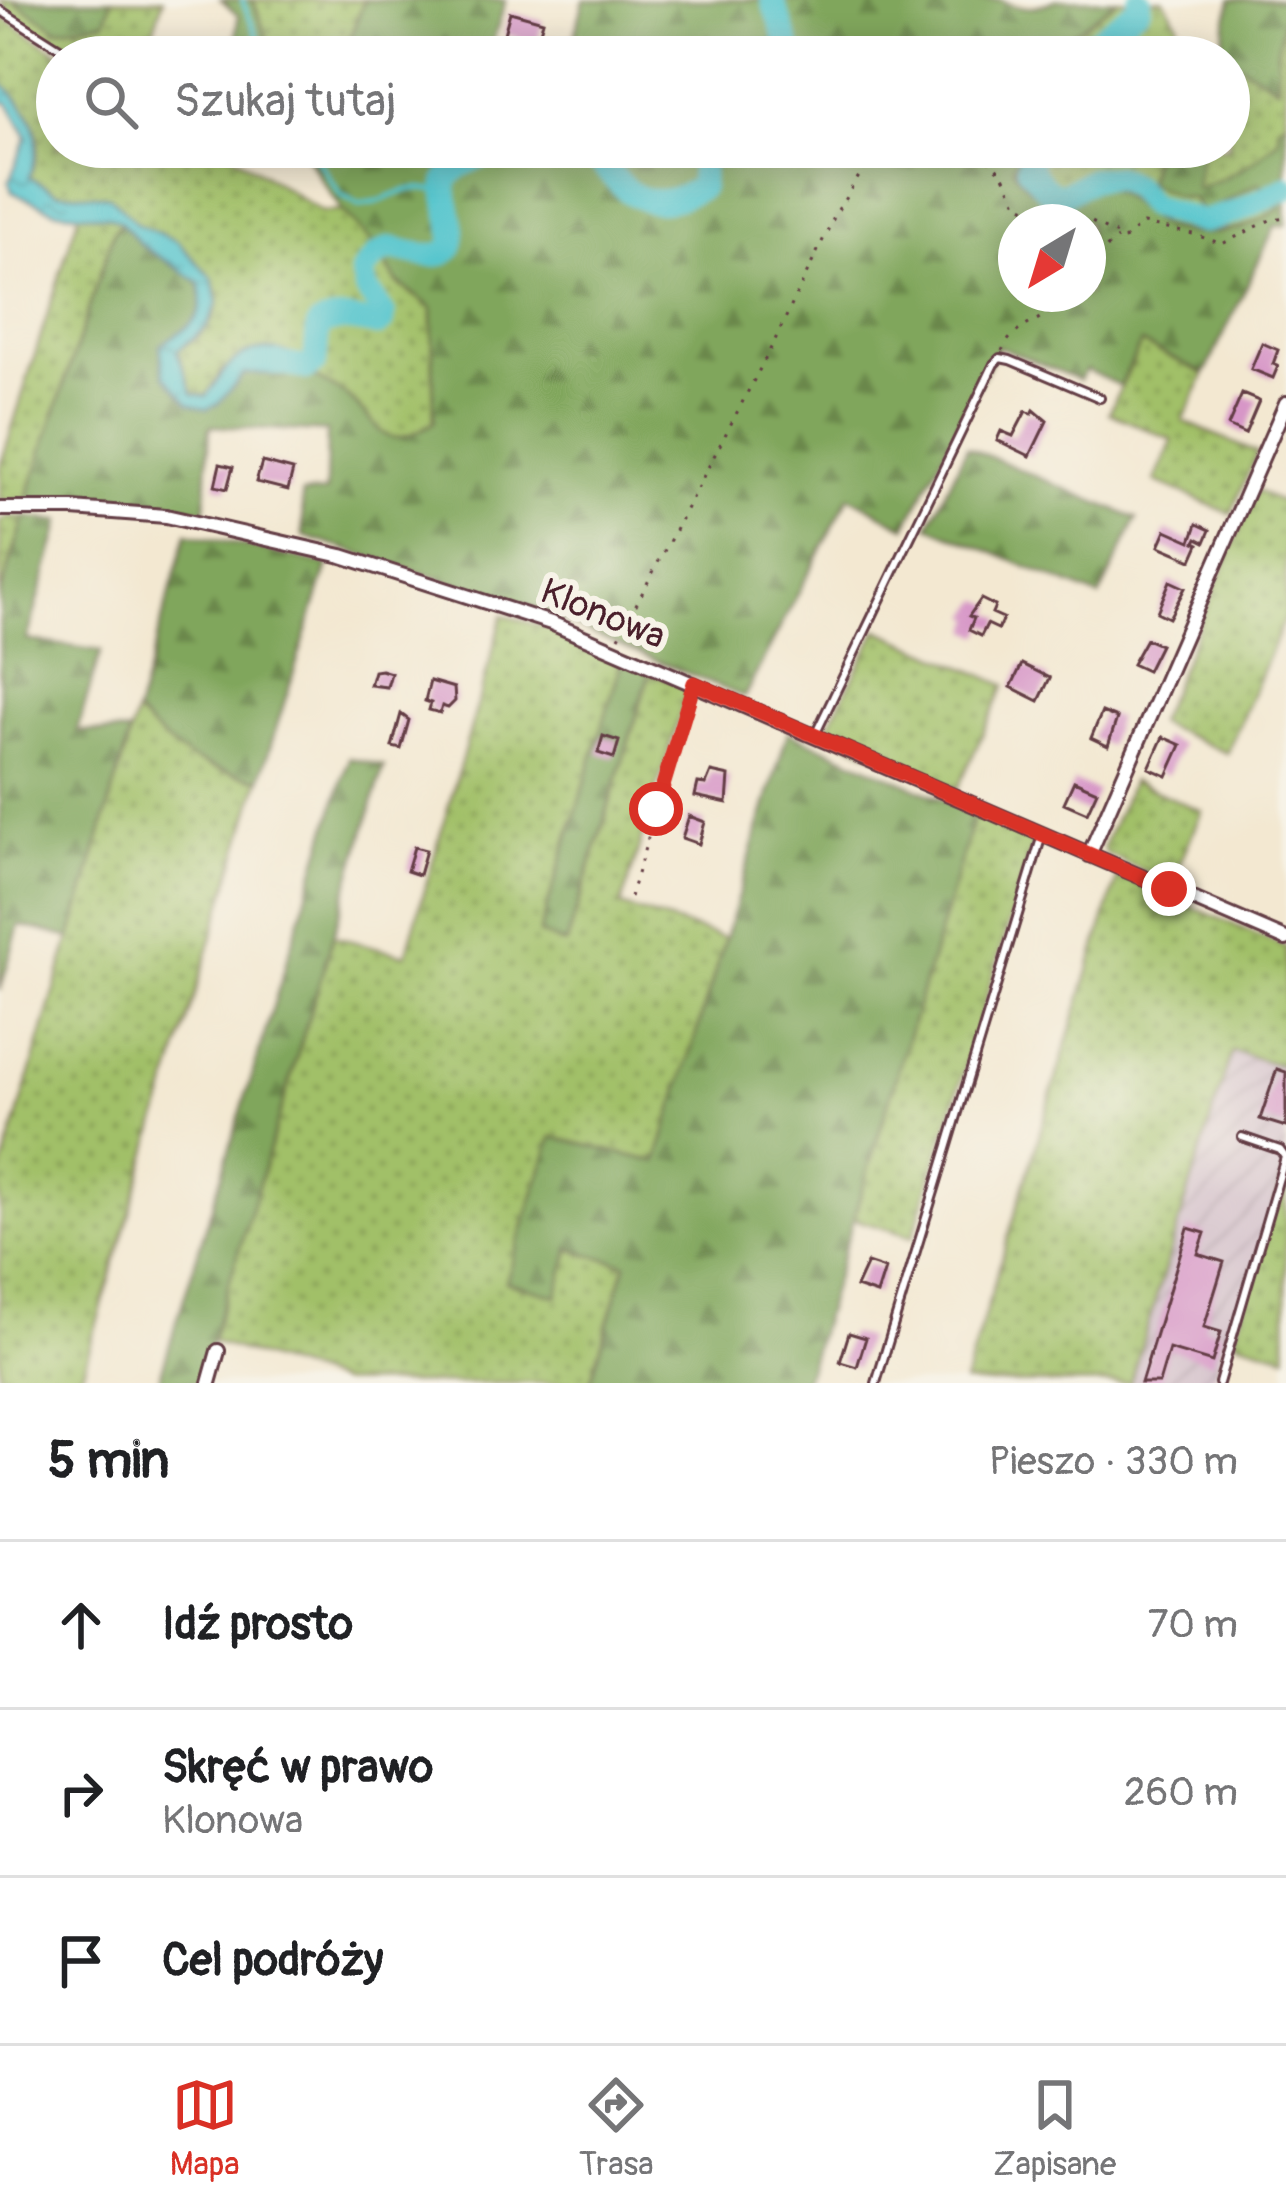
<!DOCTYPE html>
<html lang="pl">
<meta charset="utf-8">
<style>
:root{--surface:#fff;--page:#f6f6f6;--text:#202124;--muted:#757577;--line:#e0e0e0;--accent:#d93025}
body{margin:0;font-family:Pangolin,sans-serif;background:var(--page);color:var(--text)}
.compass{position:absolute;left:998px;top:204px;width:108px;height:108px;border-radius:50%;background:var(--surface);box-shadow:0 6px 30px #0003;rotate:218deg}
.stop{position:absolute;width:36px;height:36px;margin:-27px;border:9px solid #d93025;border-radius:50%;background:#fff}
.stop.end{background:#d93025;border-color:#fff;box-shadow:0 3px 12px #0008}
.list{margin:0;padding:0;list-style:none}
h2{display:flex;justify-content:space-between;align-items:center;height:156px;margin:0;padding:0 48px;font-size:51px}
h2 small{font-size:39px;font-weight:400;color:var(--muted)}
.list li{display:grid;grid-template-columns:78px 1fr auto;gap:36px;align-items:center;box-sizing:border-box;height:168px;padding:0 48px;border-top:3px solid var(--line)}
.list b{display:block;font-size:45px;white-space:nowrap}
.list p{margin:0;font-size:39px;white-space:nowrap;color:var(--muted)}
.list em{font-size:39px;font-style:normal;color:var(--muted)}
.icon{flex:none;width:66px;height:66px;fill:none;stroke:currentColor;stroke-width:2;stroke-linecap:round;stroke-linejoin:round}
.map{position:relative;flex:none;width:1286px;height:1383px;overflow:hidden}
.search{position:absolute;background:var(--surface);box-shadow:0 6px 30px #0003;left:36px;right:36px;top:36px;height:132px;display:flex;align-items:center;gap:30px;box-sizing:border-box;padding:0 42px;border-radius:66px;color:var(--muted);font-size:45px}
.sheet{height:660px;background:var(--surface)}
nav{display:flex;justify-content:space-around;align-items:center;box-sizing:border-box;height:168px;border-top:3px solid var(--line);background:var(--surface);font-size:33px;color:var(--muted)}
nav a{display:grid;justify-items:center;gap:6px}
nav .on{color:var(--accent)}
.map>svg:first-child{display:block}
.industrial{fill:url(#industrial-furrows)}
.grass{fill:url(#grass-dots);stroke:#76704a;stroke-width:3}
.forest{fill:url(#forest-firs);stroke:#656244;stroke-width:3;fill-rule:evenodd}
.water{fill:url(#water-ripples);stroke:#51727c;stroke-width:3}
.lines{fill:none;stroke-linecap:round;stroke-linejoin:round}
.stream{stroke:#58c6ce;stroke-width:4.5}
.river{stroke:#58c6ce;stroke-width:24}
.building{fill:#d796c7}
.service-casing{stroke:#633d44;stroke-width:12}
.minor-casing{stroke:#633d44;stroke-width:18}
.path{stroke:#633d44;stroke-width:3;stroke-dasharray:3 9;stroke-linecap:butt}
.service{stroke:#fff;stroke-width:6}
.minor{stroke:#fff;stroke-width:12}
.route{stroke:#d93025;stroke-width:15}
.labels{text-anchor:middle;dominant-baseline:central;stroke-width:12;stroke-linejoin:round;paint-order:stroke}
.street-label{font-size:36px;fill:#4a1f2b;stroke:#f7f3e8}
</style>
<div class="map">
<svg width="1286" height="1383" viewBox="0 0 1286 1383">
<defs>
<pattern id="industrial-furrows" width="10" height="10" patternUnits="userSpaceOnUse" patternTransform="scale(3)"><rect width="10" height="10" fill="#d1bdc9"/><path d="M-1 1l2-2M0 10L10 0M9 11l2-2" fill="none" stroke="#b5a2ad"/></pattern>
<pattern id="grass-dots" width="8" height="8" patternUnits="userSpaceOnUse" patternTransform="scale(3)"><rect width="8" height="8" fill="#a1c068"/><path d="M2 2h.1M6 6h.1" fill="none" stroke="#859b56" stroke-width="1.8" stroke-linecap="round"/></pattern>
<pattern id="forest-firs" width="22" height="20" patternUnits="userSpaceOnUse" patternTransform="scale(3)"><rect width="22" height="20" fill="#80a65c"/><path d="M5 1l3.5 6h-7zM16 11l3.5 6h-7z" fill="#6b874c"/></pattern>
<pattern id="water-ripples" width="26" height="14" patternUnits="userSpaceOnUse" patternTransform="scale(3)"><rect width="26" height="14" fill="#58c6ce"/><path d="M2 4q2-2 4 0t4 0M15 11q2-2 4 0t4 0" fill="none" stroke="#4ba0a7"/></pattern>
</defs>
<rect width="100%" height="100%" fill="#f7f3e8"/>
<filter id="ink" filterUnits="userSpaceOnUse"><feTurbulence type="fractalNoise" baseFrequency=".00833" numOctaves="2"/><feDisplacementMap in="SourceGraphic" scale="24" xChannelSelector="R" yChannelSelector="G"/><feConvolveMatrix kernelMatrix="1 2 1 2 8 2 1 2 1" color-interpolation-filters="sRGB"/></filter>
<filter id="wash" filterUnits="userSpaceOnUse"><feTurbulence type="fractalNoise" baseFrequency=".004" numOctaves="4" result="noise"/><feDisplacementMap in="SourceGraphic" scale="48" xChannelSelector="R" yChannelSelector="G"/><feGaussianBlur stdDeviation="2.7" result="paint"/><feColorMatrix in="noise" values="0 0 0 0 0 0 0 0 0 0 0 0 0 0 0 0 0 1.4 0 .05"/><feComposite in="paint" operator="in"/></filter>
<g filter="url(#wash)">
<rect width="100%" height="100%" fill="#f3e8d1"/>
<path class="industrial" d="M1232,1050L1286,1067V1168L1234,1340L1226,1338L1213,1383H1130Z"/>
<path class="grass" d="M0,0H12L58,29L105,21L112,0H163L145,57H80L9,12Z
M253,0H364L343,57H274Z
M1117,0H1164L1178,23L1172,57H1055L1063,41Z
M1286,6V121L1279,125L1278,139C1252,165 1229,178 1194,189L1202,147H1229V58L1278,86L1277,53Z
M0,16L66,57H57V147H198L204,151L207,147H222L322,212L342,211L374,245L397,283L432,308L434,422C379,457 384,428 349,398C327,380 315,386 300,357L221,371L207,396L193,394L177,351C186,344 200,336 207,327C247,276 167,249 137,224C127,216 119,205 110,197L57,192L29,177C51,135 30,110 0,80Z
M1025,147H1154L1148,182C1193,205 1212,193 1259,183L1281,209L1247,228L1191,233L1162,226L1116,191L1088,190L1065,205C1041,199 1024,189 1012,167Z
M79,213L108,216L121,222L114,232L26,502L0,500V467Z
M1141,343L1205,374L1183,421L1257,453L1231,514L1155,481L1173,440L1109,413Z
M1257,491L1286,504V615L1227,753L1157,723Z
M8,517H25L0,596V521Z
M503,615L555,630L622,661L540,934L567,943L650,672L688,688L621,906L727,939L657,1162L569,1249L626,1264L590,1383H341L211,1341L333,936L406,955Z
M878,630L1005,685L957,790L830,735L828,726Z
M136,713C179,758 199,767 260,779L79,1383H0V1177Z
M1132,781L1202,811L1171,883L1105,853L1103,847Z
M975,813L1035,838L913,1237L853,1219Z
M1118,875L1286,947V1067L1232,1051L1130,1383H964Z
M1286,1168V1355L1234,1340Z"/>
<path class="forest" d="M12,0H112L105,21L58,29Z
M221,0H253L274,57H250L236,39L238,16Z
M364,0H506L488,57H343Z
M584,0H1000C1021,11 1037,7 1057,0C1074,0 1100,0 1117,0L1063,41L1055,57H569Z
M1231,0H1286L1277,53L1278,87L1220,53Z
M1286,121V225L1275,226L1205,374L1141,343L1120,386L1086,370L1079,380L998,346L906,527L849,496L744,697L524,605L303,536L302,494L326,492L327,432L210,426L205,510L26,502L114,231L121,222L141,245L199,282C209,321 189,325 160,345L164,375L190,404L233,388L244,374C263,373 292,367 310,375C322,381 340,390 350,399C384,429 381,456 434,422L432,308L397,282L374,245L342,211L300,147H1025L1013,167C1024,189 1041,199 1065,205C1077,201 1085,188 1098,188C1125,188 1139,215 1162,226C1200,243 1249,230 1280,208L1259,183L1203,214L1191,198L1174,196L1147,182L1154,147H1202L1195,188C1230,178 1252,164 1278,139L1279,125ZM1016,222H1088V294H1016Z
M967,447L1137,519L1099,597L929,526Z
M25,517L61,521L27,640L101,651L77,731L130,733L71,938L19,925L0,991V596Z
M187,533L328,565L260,779C199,767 179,758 136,713Z
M622,661L650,672L566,944L539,934Z
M788,732L975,813L804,1383H590L626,1264L570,1249L557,1296L506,1282L552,1137L657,1162Z
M349,758L384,766L199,1383H158Z"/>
<path class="water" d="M0,80C32,111 48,134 29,177L57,192L110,196L137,224L177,241L213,279L218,303L207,327L177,351L193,394L207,396C232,353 257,336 306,361L309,374H244L218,404L207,409L190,404L164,375L160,345C189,325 209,321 199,282L141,245L121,222L108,216L56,211L12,192L9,182L27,136L8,103L0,102Z"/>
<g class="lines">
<path class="stream" d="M242,0L266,57
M309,147L341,195L359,205C398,202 399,180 442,192"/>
<path class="river" d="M772,0L789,47L787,57
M1074,57L1139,7L1140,0
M588,147C623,191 644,220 701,187L702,151L713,147
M1034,147L1028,168L1047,190L1061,196L1092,179L1116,177L1134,186L1150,206L1202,222L1236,212L1286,188
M276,363L307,368L315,363L318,326C339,315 356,321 378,325L383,321L384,314L366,289L362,272L376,256L390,248C402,250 416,255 428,255C479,257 435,197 448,178C461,159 488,157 508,147"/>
</g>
<g id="blocks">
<path class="building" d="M510,12L543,21L537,43L504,34Z
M1262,343L1278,350L1273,364L1278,366L1273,378L1251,369Z
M1242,394L1259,401L1245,434L1228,426Z
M1034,410L1047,421L1030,456L997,440L1001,431L1013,436L1026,411L1032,414Z
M262,462L293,470L288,490L256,482Z
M220,464L233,467L227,489L215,486Z
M1197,524L1210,530L1205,542L1197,538L1195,542L1199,544L1192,560L1159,546L1166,530L1191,541Z
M1170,581L1185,588L1169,618L1157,612Z
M981,599L995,606L992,613L1003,618L998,629L987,624L981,636L969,630L974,618L969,616Z
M1146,639L1160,645L1147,671L1132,664Z
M1022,664L1050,678L1039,701L1011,687Z
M381,670L391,673L387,687L370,685L374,671Z
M430,681L454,688L455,701L448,708L442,706L440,713L429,710L431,703L425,701Z
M1102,712L1117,718L1108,746L1091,738Z
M401,714L409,720L401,749L392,747Z
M603,736L619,741L614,758L598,753Z
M1163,737L1181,745L1167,776L1149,768Z
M711,772L729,776L727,803L695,796L698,783L706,784Z
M1074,781L1097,791L1087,813L1064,803Z
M689,816L705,822L699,844L682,838Z
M414,847L426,850L419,875L407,871Z
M1277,1069L1286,1072V1127L1260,1119Z
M1188,1228L1205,1233L1198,1254L1224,1262L1204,1327L1221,1332L1212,1362L1169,1349L1159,1383H1141Z
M867,1263L885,1269L877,1294L856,1287Z
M849,1333L866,1338L857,1367L840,1362Z"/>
</g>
</g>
<g filter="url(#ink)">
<use href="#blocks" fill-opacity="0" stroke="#633d44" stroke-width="3"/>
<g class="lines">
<g class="service-casing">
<path id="service" d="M0,10L74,57
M815,735L994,364L1000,358L1010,360L1100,398
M656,809L693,687
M876,1383L1042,835
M1219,1383L1285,1157L1280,1150L1242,1137"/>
</g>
<g class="minor-casing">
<path id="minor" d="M0,509H73L166,516L342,556L551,623L1286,939
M1089,855L1286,403
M209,1383L218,1351"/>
</g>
<path class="path" d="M1088,263L1117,239
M1002,351C1014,321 1052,322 1065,294
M619,637L774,342L836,213L866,165L909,147L947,149L986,158L1003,174L1018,204L1043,216L1090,221L1124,239L1143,224L1193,234L1222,244L1272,219L1286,217
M630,897L654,818"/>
<use href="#service" class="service"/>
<use href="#minor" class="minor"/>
</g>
</g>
<g class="lines" filter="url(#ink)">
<path class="route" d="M656,809L694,683L1169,889"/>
</g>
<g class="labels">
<g class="street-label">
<text transform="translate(603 614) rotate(22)">Klonowa</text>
</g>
</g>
</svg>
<svg class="compass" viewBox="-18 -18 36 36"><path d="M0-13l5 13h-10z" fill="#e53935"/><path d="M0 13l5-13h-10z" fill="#757577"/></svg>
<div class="stop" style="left:656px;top:809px"></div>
<div class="stop end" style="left:1169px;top:889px"></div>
<div class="search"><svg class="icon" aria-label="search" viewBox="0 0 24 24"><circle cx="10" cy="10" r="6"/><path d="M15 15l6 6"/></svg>Szukaj tutaj</div>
</div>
<section class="sheet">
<h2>5 min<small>Pieszo · 330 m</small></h2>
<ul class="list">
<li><svg class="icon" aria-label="ahead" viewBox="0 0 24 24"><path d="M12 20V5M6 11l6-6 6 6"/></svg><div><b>Idź prosto</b></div><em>70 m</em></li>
<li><svg class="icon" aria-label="right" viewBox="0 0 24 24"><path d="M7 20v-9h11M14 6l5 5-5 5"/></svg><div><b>Skręć w prawo</b><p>Klonowa</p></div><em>260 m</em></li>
<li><svg class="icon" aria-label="arrive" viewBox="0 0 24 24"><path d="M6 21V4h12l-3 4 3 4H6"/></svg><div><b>Cel podróży</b></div></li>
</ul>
</section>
<nav>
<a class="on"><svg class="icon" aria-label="map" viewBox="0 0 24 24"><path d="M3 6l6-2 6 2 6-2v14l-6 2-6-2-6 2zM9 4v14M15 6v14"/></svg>Mapa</a>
<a><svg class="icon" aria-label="directions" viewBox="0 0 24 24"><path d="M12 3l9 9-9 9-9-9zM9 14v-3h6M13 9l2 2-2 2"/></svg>Trasa</a>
<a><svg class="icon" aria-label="saved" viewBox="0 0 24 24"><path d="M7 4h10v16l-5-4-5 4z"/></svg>Zapisane</a>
</nav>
